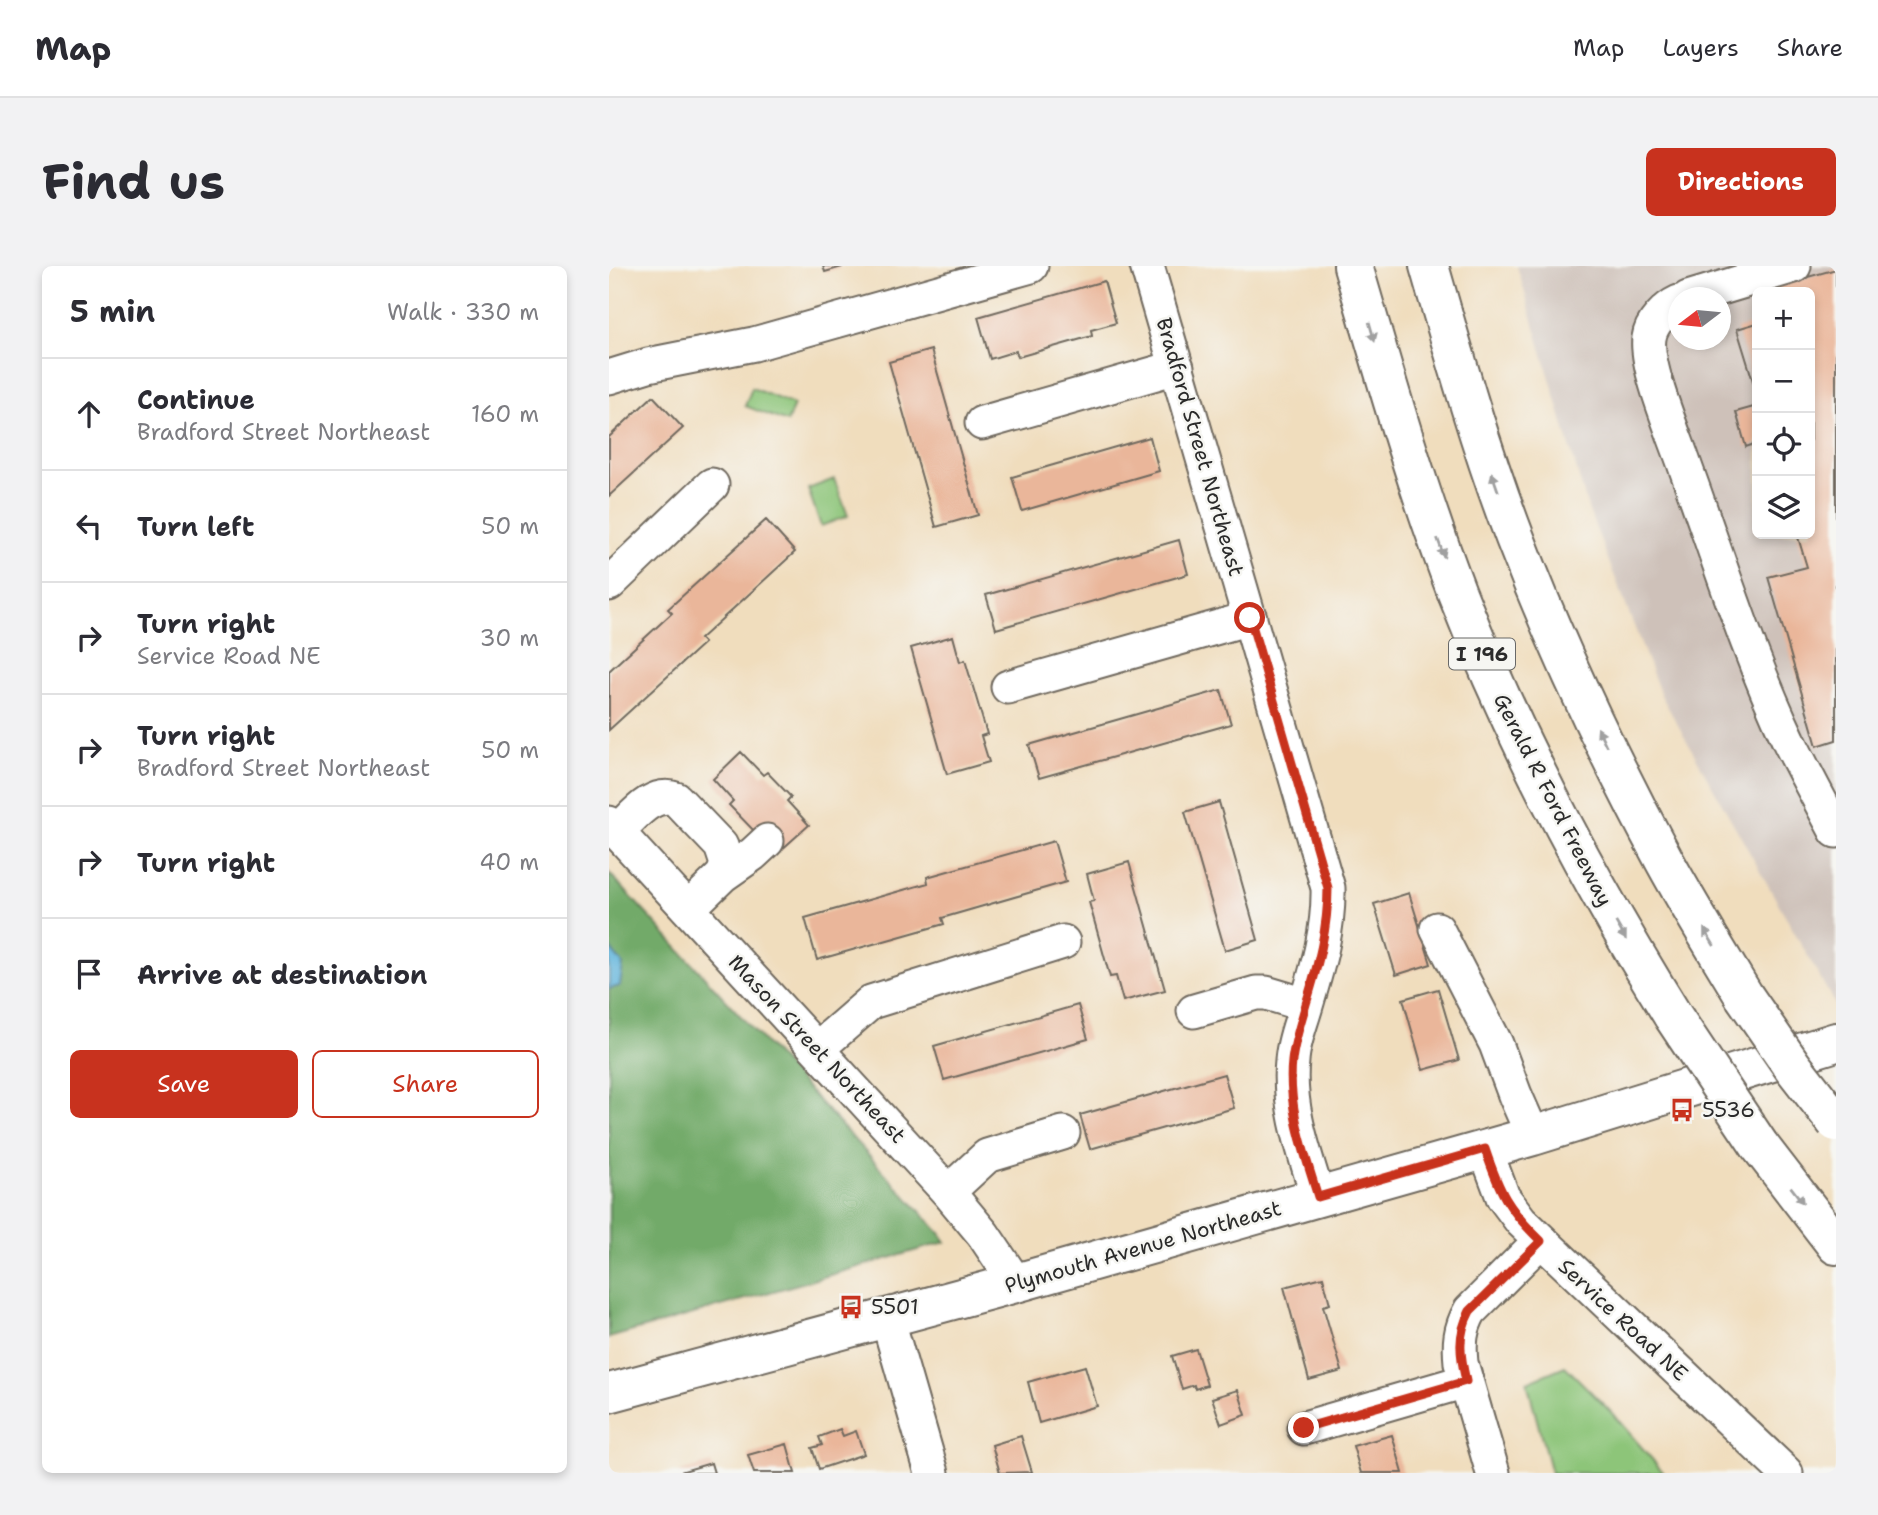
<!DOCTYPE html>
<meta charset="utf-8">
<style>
:root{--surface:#fff;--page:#f2f2f3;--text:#2b2b33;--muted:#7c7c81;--line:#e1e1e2;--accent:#c8321e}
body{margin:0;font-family:"Shantell Sans",sans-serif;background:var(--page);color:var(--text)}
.controls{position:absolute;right:21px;top:21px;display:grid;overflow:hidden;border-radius:10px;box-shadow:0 4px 10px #0003}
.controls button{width:63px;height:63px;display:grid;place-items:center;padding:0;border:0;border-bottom:2px solid var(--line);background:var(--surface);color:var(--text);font:35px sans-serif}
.compass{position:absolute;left:1059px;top:21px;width:63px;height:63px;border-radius:50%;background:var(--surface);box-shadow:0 4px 10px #0003;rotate:254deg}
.stop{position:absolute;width:21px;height:21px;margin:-16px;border:5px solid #c8321e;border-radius:50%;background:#fff}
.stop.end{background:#c8321e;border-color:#fff;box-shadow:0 2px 7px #0008}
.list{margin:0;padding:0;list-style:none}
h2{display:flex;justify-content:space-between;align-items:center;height:91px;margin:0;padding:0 28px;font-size:30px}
h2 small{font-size:23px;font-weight:400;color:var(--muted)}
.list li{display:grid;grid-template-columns:46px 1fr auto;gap:21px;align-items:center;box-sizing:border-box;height:112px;padding:0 28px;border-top:2px solid var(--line)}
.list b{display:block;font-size:26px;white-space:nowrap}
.list p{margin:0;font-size:23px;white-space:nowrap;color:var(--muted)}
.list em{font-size:23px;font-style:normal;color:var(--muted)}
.actions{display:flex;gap:14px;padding:21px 28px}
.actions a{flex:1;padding:16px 0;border:2px solid var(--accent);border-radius:10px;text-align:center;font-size:24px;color:var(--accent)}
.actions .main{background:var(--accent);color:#fff}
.icon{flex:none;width:38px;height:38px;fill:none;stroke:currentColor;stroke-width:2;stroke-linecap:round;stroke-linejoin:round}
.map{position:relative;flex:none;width:1227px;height:1207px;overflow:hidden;border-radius:10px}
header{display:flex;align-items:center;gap:42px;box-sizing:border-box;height:98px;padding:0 35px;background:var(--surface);border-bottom:2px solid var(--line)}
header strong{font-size:33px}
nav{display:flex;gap:38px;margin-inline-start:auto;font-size:24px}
.intro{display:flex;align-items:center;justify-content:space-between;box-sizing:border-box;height:168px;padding:0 42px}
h1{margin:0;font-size:49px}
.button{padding:18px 32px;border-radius:10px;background:var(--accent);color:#fff;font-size:24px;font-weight:700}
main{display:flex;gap:42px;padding:0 42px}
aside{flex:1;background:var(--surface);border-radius:10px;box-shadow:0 4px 10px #0003}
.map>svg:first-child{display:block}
.industrial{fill:#cec1b9;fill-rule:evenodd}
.green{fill:#8dc579;stroke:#5c7852;stroke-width:2}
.forest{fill:#72aa69;stroke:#4e6a4a;stroke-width:2}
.water{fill:#5fb4dc;stroke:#457084;stroke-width:2}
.building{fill:#eab69a}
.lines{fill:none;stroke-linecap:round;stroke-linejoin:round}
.minor-casing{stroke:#70695e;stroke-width:37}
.major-casing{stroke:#70695e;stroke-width:42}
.highway-casing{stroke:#70695e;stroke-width:42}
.minor{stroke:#fff;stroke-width:33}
.major{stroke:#fff;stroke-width:38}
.highway{stroke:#fff;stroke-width:38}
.highway-bridge-casing{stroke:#70695e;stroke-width:42;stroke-linecap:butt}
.highway-bridge{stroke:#fff;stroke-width:38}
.oneway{fill:#a0a0a0}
.route{stroke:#c8321e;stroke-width:9}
.labels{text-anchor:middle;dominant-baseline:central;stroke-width:5;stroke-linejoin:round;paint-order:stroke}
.shield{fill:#f6f6f2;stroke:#686867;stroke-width:2}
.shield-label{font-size:19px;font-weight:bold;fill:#2b2b2b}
.street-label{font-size:21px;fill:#2b2b2b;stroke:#f6f6f2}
.poi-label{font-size:21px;fill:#2b2b2b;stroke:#f6f6f2;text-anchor:start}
</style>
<header>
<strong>Map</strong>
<nav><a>Map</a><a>Layers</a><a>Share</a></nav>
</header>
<div class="intro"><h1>Find us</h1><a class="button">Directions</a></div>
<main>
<aside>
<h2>5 min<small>Walk · 330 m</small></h2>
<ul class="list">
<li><svg class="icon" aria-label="ahead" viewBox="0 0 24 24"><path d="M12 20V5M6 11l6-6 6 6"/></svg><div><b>Continue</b><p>Bradford Street Northeast</p></div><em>160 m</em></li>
<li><svg class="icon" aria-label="left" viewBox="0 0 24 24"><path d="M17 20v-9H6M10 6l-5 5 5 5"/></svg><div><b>Turn left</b></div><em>50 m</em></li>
<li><svg class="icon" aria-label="right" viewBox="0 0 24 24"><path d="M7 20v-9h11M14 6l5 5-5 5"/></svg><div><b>Turn right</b><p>Service Road NE</p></div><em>30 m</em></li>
<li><svg class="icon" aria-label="right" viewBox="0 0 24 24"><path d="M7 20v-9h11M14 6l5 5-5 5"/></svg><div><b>Turn right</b><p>Bradford Street Northeast</p></div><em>50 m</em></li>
<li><svg class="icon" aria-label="right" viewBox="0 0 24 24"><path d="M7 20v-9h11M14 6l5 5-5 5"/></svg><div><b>Turn right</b></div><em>40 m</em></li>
<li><svg class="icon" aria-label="arrive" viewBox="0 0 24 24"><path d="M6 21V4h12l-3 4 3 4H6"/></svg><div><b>Arrive at destination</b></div></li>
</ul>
<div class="actions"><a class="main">Save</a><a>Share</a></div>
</aside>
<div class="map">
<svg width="1227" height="1207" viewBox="0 0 1227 1207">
<rect width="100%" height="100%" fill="#f6f6f2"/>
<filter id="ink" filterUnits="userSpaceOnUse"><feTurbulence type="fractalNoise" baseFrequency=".0143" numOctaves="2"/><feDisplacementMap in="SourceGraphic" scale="14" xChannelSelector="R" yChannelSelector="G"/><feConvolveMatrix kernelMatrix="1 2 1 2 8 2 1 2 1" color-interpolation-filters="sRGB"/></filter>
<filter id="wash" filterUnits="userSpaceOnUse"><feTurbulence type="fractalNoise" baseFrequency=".00686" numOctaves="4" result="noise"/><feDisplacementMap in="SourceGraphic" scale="28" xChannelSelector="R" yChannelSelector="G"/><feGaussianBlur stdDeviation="1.57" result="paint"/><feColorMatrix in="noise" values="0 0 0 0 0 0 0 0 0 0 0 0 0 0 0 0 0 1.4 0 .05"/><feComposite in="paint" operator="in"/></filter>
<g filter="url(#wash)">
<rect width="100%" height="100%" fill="#f0ddbd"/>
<path class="industrial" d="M908,0H1227V740L1052,429L979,242ZM1148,26H1201V268H1148ZM1070,32H1112V74H1070Z"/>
<path class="green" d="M143,122L185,139L178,156L136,140Z
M225,213L239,250L212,260L199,223Z
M956,1100L1002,1146L1055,1207H942L918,1116Z"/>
<path class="forest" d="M0,607L331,967L337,976L0,1072Z"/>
<path class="water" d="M0,681L14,698L11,720L0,723Z"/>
<g id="blocks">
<path class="building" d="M214,0H233V1L216,6Z
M1227,3V474L1208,480L1159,311L1198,301L1188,268H1201V26H1154L1153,24Z
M495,15L507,57L482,64L483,70L409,91L407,85L381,93L369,51Z
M1148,57V128L1128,63Z
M322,84L369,249L327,261L280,96Z
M44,130L74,162L0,230V171Z
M1148,140V177L1137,181L1127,146Z
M541,171L550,205L413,245L403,211Z
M157,254L186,286L91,373L95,377L0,464V405L63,347L59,343Z
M570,274L579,308L387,363L377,329Z
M344,370L351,396L356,394L378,468L372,470L380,496L338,508L302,382Z
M612,424L622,458L430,512L420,479Z
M132,486L154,509L158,506L182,531L178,535L200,559L171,585L150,563L146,566L120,539L124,535L104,513Z
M610,536L649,674L616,684L576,546Z
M445,575L457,616L333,652L335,658L208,694L196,652L319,617L318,611Z
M520,596L556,724L514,735L507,710L501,711L480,636L485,635L478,608Z
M800,627L822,698L787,709L765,638Z
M829,723L850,794L814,804L794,733Z
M469,739L479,773L335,814L325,780Z
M615,808L625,842L481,883L471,849Z
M714,1011L721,1038L714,1040L733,1105L700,1114L675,1021Z
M587,1083L598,1119L586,1123L585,1119L573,1123L563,1090Z
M476,1100L488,1140L430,1157L419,1116Z
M629,1124L637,1149L612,1158L603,1132Z
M231,1163L234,1170L247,1165L255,1188L210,1203L203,1182L213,1179L210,1171Z
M783,1169L794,1207H752L744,1180Z
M412,1170L423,1206L391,1207L383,1179Z
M178,1178L186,1207H145L139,1189Z
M102,1197L105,1207H71V1206Z"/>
</g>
</g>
<g filter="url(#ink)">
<use href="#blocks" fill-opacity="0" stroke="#70695e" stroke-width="2"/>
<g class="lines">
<g class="minor-casing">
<path id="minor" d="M538,0L719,622C720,665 708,703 696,743C691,760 684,777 683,795C678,841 696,888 709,931
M1079,32L1185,0
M1070,36C1057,42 1042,57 1040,72C1036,101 1066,170 1076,200C1109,291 1138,386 1180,475C1195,505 1211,535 1227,565
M0,111L39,99L145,78L422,0
M373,157L568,101
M0,318L103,219
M399,421L641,352
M0,557L339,926L374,968L407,1017
M8,566C24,551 43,524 67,533L112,580L118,598L114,609L79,643
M114,609L144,588L158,575
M828,663L887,778L906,829L924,870
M585,745L647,727H657L697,739
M209,782L262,736L454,676
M876,883L894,931L912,955L1177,1207
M339,926L378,890L454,867
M278,1051L323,1207
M695,1162L857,1115
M884,1207L852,1097C850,1077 851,1063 861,1045L931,975"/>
</g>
<g class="major-casing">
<path id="major" d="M0,1127L407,1017L924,870L1227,776"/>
</g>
<g class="highway-casing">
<path id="highway" d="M744,0C776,110 807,220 848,327C906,476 980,615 1064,750
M820,0C846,91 872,183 906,272C948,382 999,490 1055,594C1080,640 1108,685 1135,730
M1150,879L1227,979"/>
</g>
<use href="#minor" class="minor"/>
<use href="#major" class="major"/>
<use href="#highway" class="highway"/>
<g class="highway-bridge-casing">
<path id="highway-bridge" d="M1135,730L1184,801L1227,856
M1064,750L1150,879"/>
</g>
<use href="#highway-bridge" class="highway-bridge"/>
</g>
<defs><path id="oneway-solid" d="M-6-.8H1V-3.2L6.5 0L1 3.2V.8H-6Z" transform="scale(1.75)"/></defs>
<g class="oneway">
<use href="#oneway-solid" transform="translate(763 66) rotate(74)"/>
<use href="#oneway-solid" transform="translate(886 216) rotate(-109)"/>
<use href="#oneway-solid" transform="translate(832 282) rotate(70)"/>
<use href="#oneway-solid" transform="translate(993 471) rotate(-115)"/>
<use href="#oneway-solid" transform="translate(1012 665) rotate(60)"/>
<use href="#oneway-solid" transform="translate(1100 671) rotate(-121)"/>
<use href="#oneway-solid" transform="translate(1188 929) rotate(52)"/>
</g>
</g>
<g class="lines" filter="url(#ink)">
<path class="route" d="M641,352L719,622C719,663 709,699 697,738C692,756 685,776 683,795C678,841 696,888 709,931L876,883C891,927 898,942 932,975L861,1045C848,1069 851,1089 857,1115L695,1162"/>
</g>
<defs>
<g id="bus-bare" transform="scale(1.89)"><path d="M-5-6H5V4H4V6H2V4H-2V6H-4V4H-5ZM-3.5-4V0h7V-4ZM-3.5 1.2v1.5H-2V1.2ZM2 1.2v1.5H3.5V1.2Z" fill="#c8321e" stroke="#f6f6f2" stroke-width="2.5" paint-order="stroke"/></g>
</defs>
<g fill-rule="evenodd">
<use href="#bus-bare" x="1073" y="844"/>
<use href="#bus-bare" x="242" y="1041"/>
</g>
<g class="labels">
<rect class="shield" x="840" y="372.5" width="66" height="31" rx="5"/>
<g class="shield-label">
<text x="873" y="388">I 196</text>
</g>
<g class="street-label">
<text transform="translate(591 181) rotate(74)">Bradford Street Northeast</text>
<text transform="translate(944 534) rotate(63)">Gerald R Ford Freeway</text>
<text transform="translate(208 783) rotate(47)">Mason Street Northeast</text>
<text transform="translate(534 981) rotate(-16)">Plymouth Avenue Northeast</text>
<text transform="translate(1014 1054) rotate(43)">Service Road NE</text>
</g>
<g class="poi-label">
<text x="1093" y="844">5536</text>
<text x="262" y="1041">5501</text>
</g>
</g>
</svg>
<div class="controls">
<button>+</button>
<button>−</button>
<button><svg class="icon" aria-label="locate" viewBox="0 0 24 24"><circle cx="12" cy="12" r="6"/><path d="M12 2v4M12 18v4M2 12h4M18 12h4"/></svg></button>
<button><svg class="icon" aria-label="layers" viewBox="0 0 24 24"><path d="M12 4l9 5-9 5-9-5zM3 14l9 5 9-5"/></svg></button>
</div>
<svg class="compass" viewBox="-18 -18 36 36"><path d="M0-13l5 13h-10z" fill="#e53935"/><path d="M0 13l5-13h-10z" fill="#7c7c81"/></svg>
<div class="stop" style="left:641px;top:352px"></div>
<div class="stop end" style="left:695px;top:1162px"></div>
</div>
</main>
